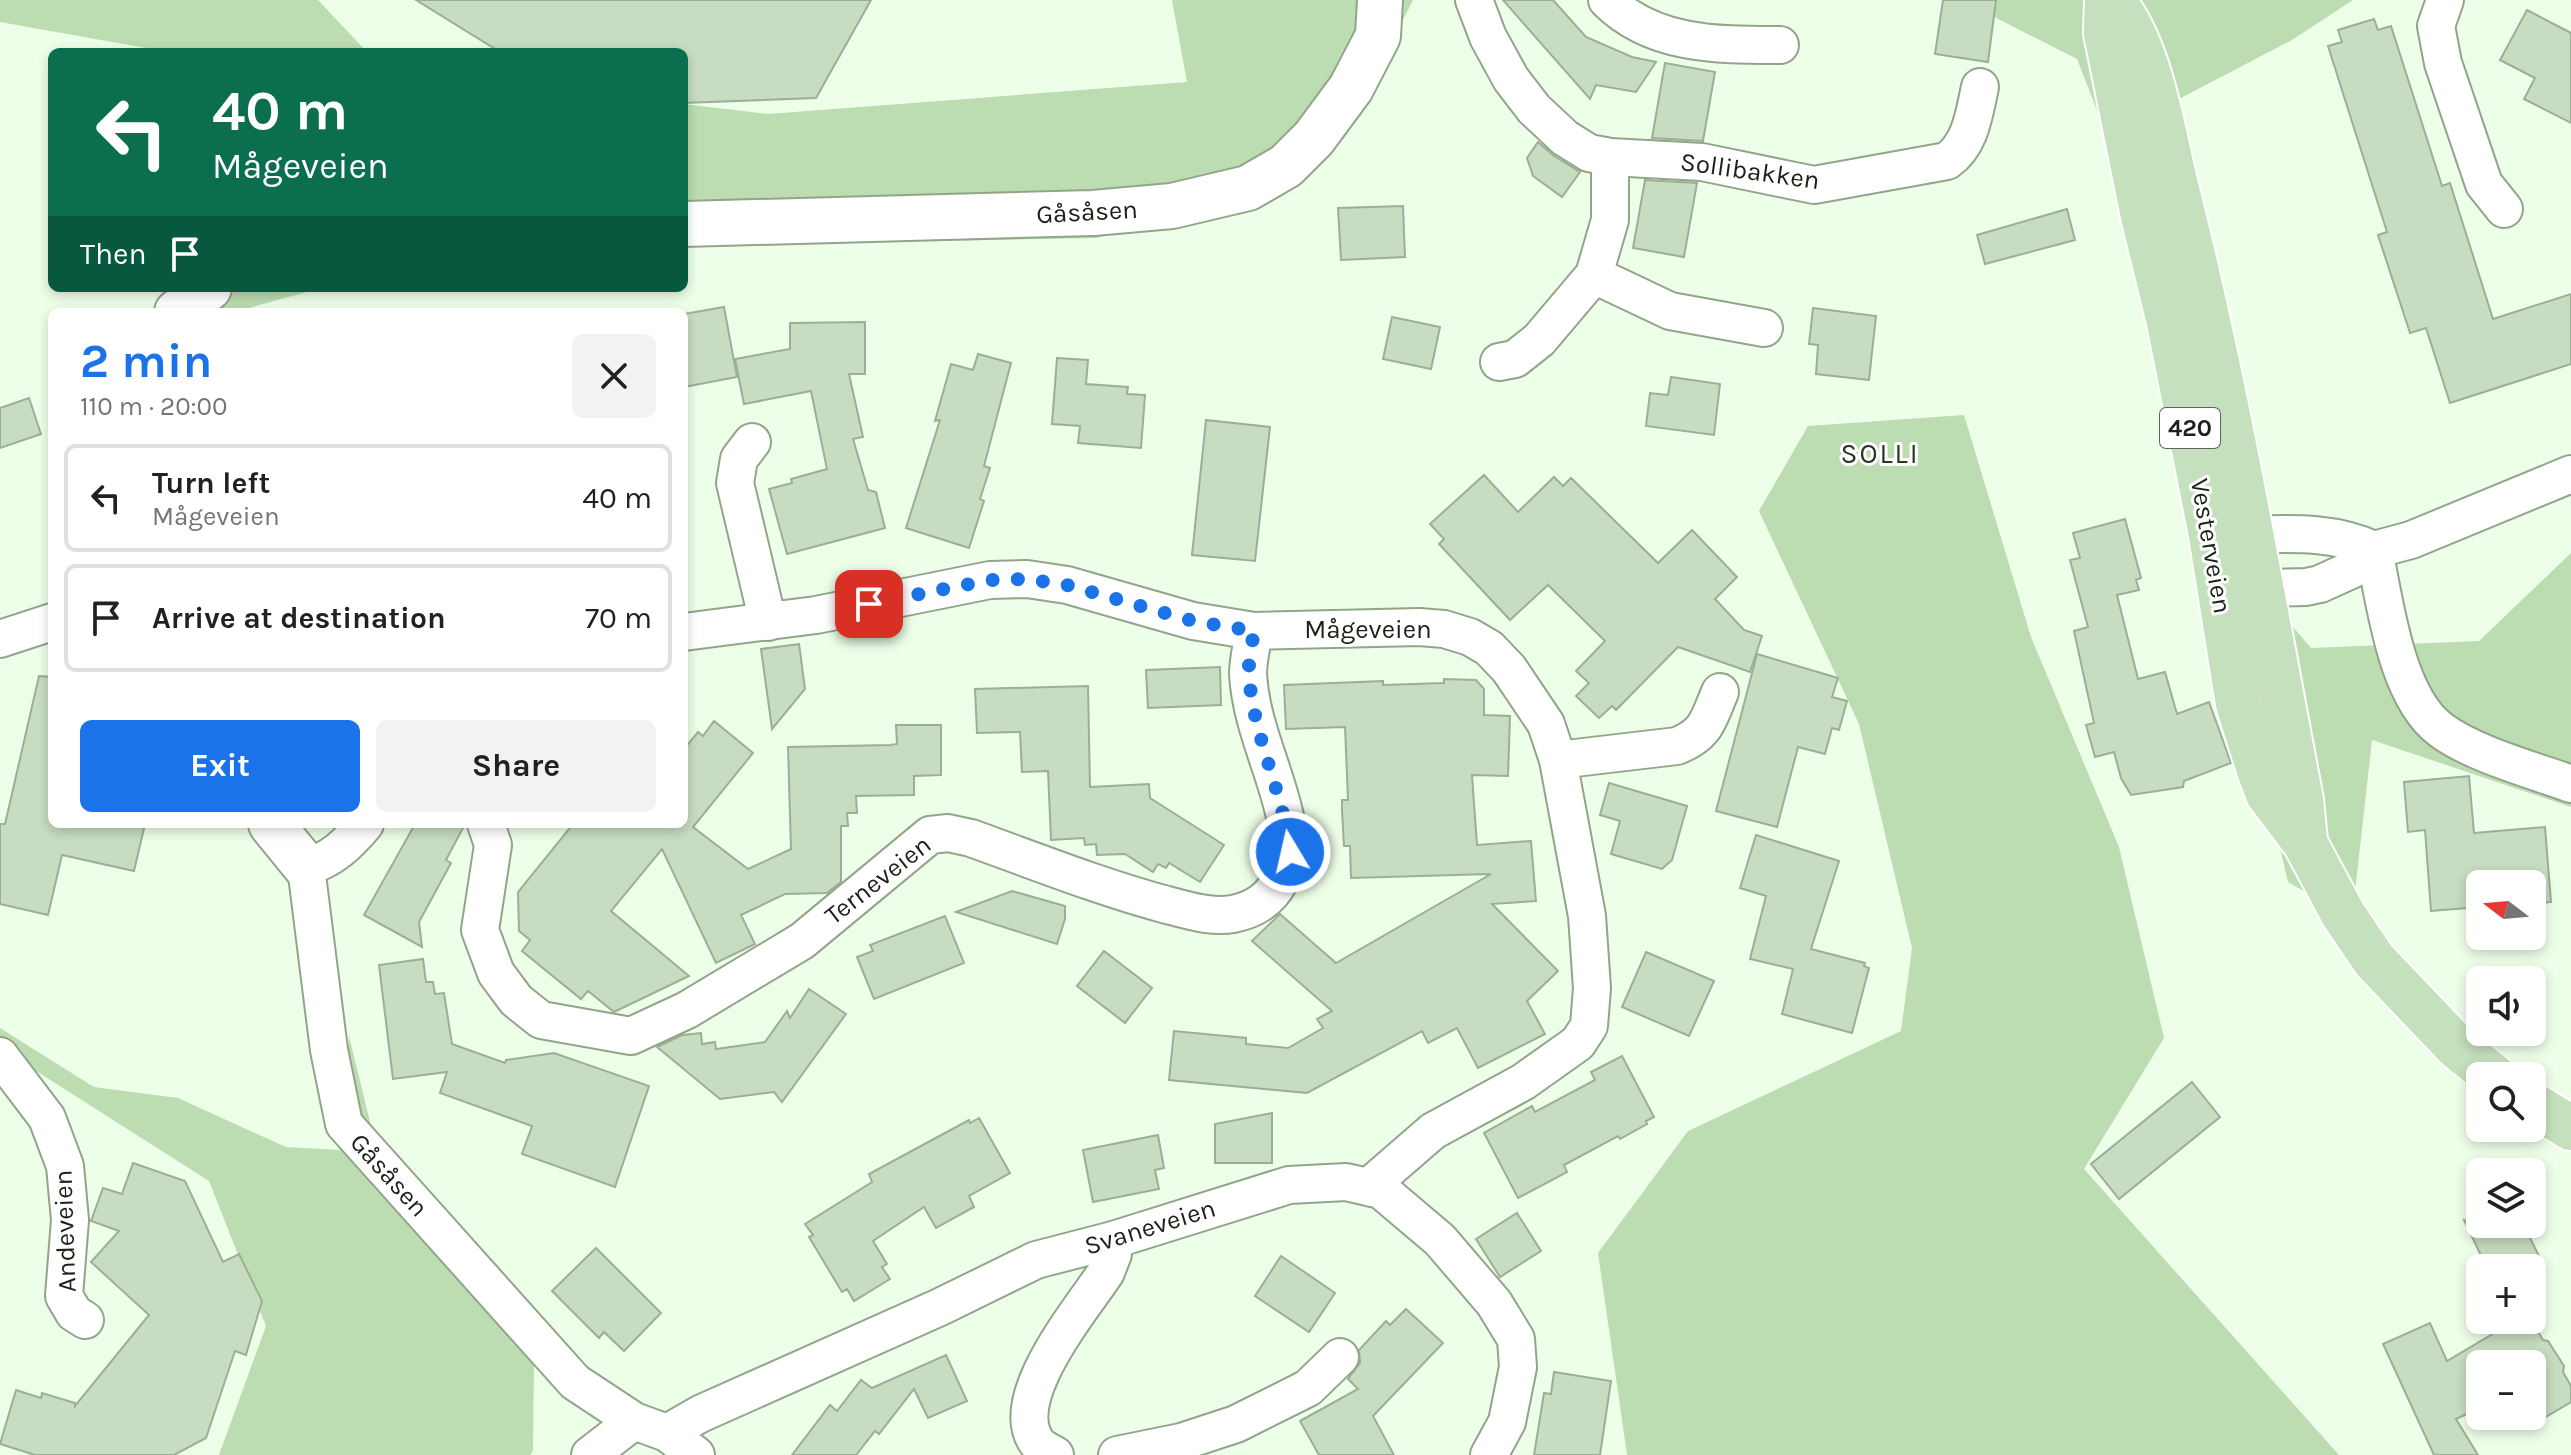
<!DOCTYPE html>
<meta charset="utf-8">
<style>
:root{--surface:#fff;--page:#f2f2f2;--text:#202124;--muted:#757577;--line:#e0e0e0;--accent:#1a73e8}
body{margin:0;font-family:Karla,sans-serif;background:var(--page);color:var(--text);height:100vh;display:flex;flex-direction:column;font-size:30px;white-space:nowrap}
*{box-sizing:border-box;margin:0}
p{font-size:26px;color:var(--muted)}
.icon{flex:none;width:44px;height:44px;fill:none;stroke:currentColor;stroke-width:2;stroke-linecap:round;stroke-linejoin:round}
.map{position:relative;flex:1;overflow:hidden}
.sheet{position:absolute;left:48px;top:308px;width:640px;height:520px;display:flex;flex-direction:column;background:var(--surface);border-radius:12px;box-shadow:0 4px 12px #0003}
.sheet>*{flex:none}
.guide{position:absolute;left:48px;top:48px;width:640px;height:244px;border-radius:12px;box-shadow:0 4px 12px #0003;background:#0b6e4f;color:#fff;overflow:hidden}
.needle{width:52px;rotate:286deg}
.fabs{position:absolute;left:2466px;top:870px;display:grid;gap:16px}
.fabs a{display:grid;place-items:center;width:80px;height:80px;border-radius:12px;background:var(--surface);box-shadow:0 4px 12px #0003;font-size:40px}
.pin{position:absolute;display:grid;place-items:center;width:68px;height:68px;color:#fff;margin:-34px;border-radius:16px;box-shadow:0 4px 12px #0006}
.me{position:absolute;width:88px;margin:-44px;rotate:351deg;stroke-linejoin:round;filter:drop-shadow(0 0 6px #0008)}
.turn{display:flex;align-items:center;gap:28px;height:168px;padding:0 32px;font-size:36px}
.turn .icon{width:104px;height:104px;stroke-width:2.5}
.turn b{display:block;font-size:56px;line-height:68px}
.then{display:flex;align-items:center;height:76px;padding:0 32px;background:#0003;gap:16px;font-size:30px}
.round{display:grid;place-items:center;flex:none;width:84px;height:84px;border-radius:12px;background:var(--page)}
.headline{display:flex;align-items:center;justify-content:space-between;height:136px;padding:0 32px}
h1{font-size:48px;font-weight:700;line-height:60px;color:var(--accent)}
.primary-button{display:flex;gap:16px;margin-top:auto;padding:16px 32px}
.primary-button a{flex:1;height:92px;border-radius:12px;background:var(--accent);color:#fff;font-size:32px;font-weight:700;line-height:92px;text-align:center}
.primary-button a+a{background:var(--page);color:var(--text)}
ul{padding:0;list-style:none}
li{display:flex;align-items:center;gap:24px;height:108px;margin:0 16px 12px;padding:0 16px;border:4px solid var(--line);border-radius:12px}
li div{flex:1}
li b{display:block;font-size:30px}
li em{font-style:normal}
.map>svg:first-child{display:block}
.green{fill:#bcdcb1}
.building{fill:#c7dcc1;stroke:#9baf95;stroke-width:2}
.lines{fill:none;stroke-linecap:round;stroke-linejoin:round}
.street-casing{stroke:#92a58b;stroke-width:40}
.secondary-casing{stroke:#92a58b;stroke-width:48}
.primary-casing{stroke:#fff;stroke-width:48}
.street{stroke:#fff;stroke-width:36}
.secondary{stroke:#fff;stroke-width:44}
.primary{stroke:#c5e0bc;stroke-width:44}
.route{stroke:#1a73e8;stroke-width:14;stroke-dasharray:0 25.2}
.labels{text-anchor:middle;dominant-baseline:central;stroke-width:6;stroke-linejoin:round;paint-order:stroke}
.shield{fill:#fff;stroke:#5f645d;stroke-width:2}
.shield-label{font-size:24px;font-weight:bold;fill:#1a2218}
.street-label{font-size:26px;fill:#1a2218;stroke:#fff}
.neighbourhood-label{font-size:28px;letter-spacing:2px;fill:#263621;stroke:#fff}
</style>
<div class="map">
<svg width="2571" height="1455" viewBox="0 0 2571 1455">
<rect width="100%" height="100%" fill="#eeffe9"/>
<g class="green">
<path d="M0,0H318L367,52H168L0,22Z"/>
<path d="M1172,0H1413L1394,38L1271,188L1097,238L684,246V104L768,114L1187,82Z"/>
<path d="M1961,0H2353L2292,40L2177,100L2228,551L2311,648L2479,641L2571,553V807L2372,740L2352,919L2288,882L2181,433L2134,205L2077,59Z"/>
<path d="M188,288H321L234,312H187Z"/>
<path d="M1964,415L2031,637L2119,847L2164,1038L2084,1169L2339,1455H1627L1598,1253L1688,1131L1901,1031L1912,948L1859,724L1759,511L1808,426Z"/>
<path d="M0,1028L94,1087L178,1098L286,1147L340,1150L349,1036L383,1175L534,1359L533,1451L530,1455H219L266,1326L209,1181L0,1048Z"/>
</g>
<g class="building">
<path d="M416,0H871L816,98L684,103V52H500Z"/>
<path d="M1503,0H1553L1586,37L1632,57L1656,62L1636,92L1596,85L1590,99Z"/>
<path d="M1943,0H1996L1988,62L1935,54Z"/>
<path d="M2527,10L2571,33V123L2524,99L2535,78L2500,60Z"/>
<path d="M2374,19L2378,30L2391,26L2442,186L2450,183L2493,319L2571,294V364L2450,403L2426,328L2410,333L2378,235L2387,232L2328,46L2342,42L2338,30Z"/>
<path d="M1665,63L1715,72L1703,141L1652,138Z"/>
<path d="M1538,142L1554,156L1580,172L1562,197L1533,176L1527,158Z"/>
<path d="M1645,180L1697,183L1684,257L1633,248Z"/>
<path d="M1403,206L1405,257L1341,260L1338,208Z"/>
<path d="M2067,209L2075,240L1985,264L1977,235Z"/>
<path d="M724,307L737,377L684,387V314Z"/>
<path d="M1813,308L1876,316L1869,380L1816,374L1818,345L1809,344Z"/>
<path d="M1392,317L1440,327L1431,369L1383,359Z"/>
<path d="M865,322V374H849L863,437L853,439L868,490L876,492L885,528L787,554L769,489L792,483L791,479L827,469L811,391L744,404L735,359L790,349V323Z"/>
<path d="M978,354L1011,363L984,466L990,468L980,499L984,501L969,548L906,528L940,420L935,421L951,364L973,370Z"/>
<path d="M1057,358L1088,360L1086,384L1128,387L1127,394L1145,395L1141,448L1078,443L1080,426L1052,424Z"/>
<path d="M1671,377L1720,384L1714,435L1646,426L1650,393L1668,395Z"/>
<path d="M29,398L41,434L0,448V408Z"/>
<path d="M1206,420L1270,427L1255,561L1192,555Z"/>
<path d="M1484,475L1518,512L1554,477L1563,486L1571,478L1658,563L1692,530L1737,577L1715,599L1744,630L1762,636L1750,672L1678,647L1616,710L1612,706L1599,718L1576,696L1589,683L1576,671L1605,641L1548,585L1510,620L1439,544L1444,539L1430,524Z"/>
<path d="M2125,519L2141,578L2136,580L2139,590L2117,595L2138,679L2165,672L2177,714L2209,702L2231,763L2184,781L2183,787L2131,795L2121,778L2114,752L2095,757L2086,725L2094,723L2074,631L2088,627L2070,560L2080,558L2073,533Z"/>
<path d="M799,644L805,689L772,729L761,649Z"/>
<path d="M1757,654L1838,678L1832,697L1847,701L1839,730L1832,728L1825,754L1798,747L1777,827L1716,811Z"/>
<path d="M1220,667L1221,705L1148,708L1146,670Z"/>
<path d="M39,676L52,677V824H145L134,871L62,855L48,915L0,904V824H5Z"/>
<path d="M1444,679L1476,680L1484,689V715L1510,716L1508,776L1472,775L1477,845L1531,841L1536,901L1492,904L1558,971L1527,1001L1545,1034L1478,1068L1457,1028L1428,1043L1422,1031L1307,1093L1169,1080L1174,1031L1246,1038V1044L1288,1048L1323,1028L1317,1019L1332,1011L1252,941L1280,914L1336,963L1491,874L1351,878L1350,846H1344L1342,811V800H1348L1345,727L1286,729L1284,685L1383,681V685L1444,683Z"/>
<path d="M1088,686L1090,787L1149,784L1150,798L1224,845L1200,882L1169,863L1166,868L1158,864L1153,872L1125,854L1097,855L1096,844L1085,845L1084,838L1051,840L1048,771L1022,772L1020,732L977,733L975,689Z"/>
<path d="M714,721L753,753L693,827L748,869L791,849L788,747L890,745L897,744L896,725H941V775L914,776V795L856,796L857,813H847L848,826H841V882L827,893L785,894L741,915L755,944L716,963L662,849L611,911L689,976L614,1012L588,991L581,999L522,951L530,940L519,931L518,892L573,824H684V749L698,732L703,736Z"/>
<path d="M2469,776L2474,833L2545,827L2551,902L2532,903V884H2480V907L2431,911L2425,830L2408,832L2404,782Z"/>
<path d="M1609,783L1687,806L1672,860L1662,869L1611,854L1620,821L1600,815Z"/>
<path d="M415,824H465L446,860L451,863L419,922L422,947L364,915Z"/>
<path d="M1756,835L1839,861L1811,949L1865,963L1864,966L1869,968L1852,1033L1782,1014L1793,969L1750,959L1766,896L1740,888Z"/>
<path d="M1012,891L1065,906V919L1057,944L956,912Z"/>
<path d="M945,916L964,963L874,999L857,957L873,951L870,945Z"/>
<path d="M1104,951L1152,988L1125,1023L1077,986Z"/>
<path d="M1646,952L1714,981L1689,1036L1622,1007Z"/>
<path d="M423,959L426,982H433L435,994L444,993L452,1044L505,1063L506,1060L554,1053L649,1086L615,1187L522,1154L532,1126L440,1093L447,1072L393,1079L379,965Z"/>
<path d="M809,989L846,1014L782,1102L774,1092L720,1099L657,1047L682,1035L701,1033L702,1044L715,1042L716,1049L765,1042L787,1011L790,1018Z"/>
<path d="M1622,1056L1654,1117L1646,1121L1647,1124L1620,1139L1618,1136L1564,1165L1567,1172L1518,1198L1484,1133L1532,1106L1535,1112L1595,1080L1591,1072Z"/>
<path d="M2192,1082L2220,1117L2119,1199L2091,1164Z"/>
<path d="M1272,1113V1163H1215V1124Z"/>
<path d="M979,1118L1010,1173L969,1196L974,1207L936,1228L924,1207L873,1241L887,1264L882,1267L890,1279L854,1301L847,1289L842,1292L809,1237L813,1235L805,1224L872,1182L869,1174L969,1120L970,1123Z"/>
<path d="M1158,1135L1164,1168L1155,1170L1159,1189L1093,1202L1083,1150Z"/>
<path d="M133,1163L185,1181L223,1262L239,1254L262,1301L246,1355L235,1351L206,1438L174,1455H35L0,1444L16,1390L41,1398L42,1393L75,1403V1406L149,1315L91,1262L119,1231L91,1221L103,1188L122,1194Z"/>
<path d="M1517,1213L1541,1251L1500,1277L1476,1239Z"/>
<path d="M2464,1220L2493,1230L2506,1224H2523L2545,1268H2487Z"/>
<path d="M596,1248L661,1313L624,1351L604,1332L599,1338L552,1291Z"/>
<path d="M1281,1256L1335,1293L1309,1332L1255,1296Z"/>
<path d="M1406,1309L1443,1343L1373,1416L1394,1455H1319L1300,1421L1358,1389L1348,1379L1360,1363L1359,1350L1386,1321L1390,1325Z"/>
<path d="M2516,1320H2531L2543,1340L2548,1341L2564,1366L2563,1372L2571,1386V1402L2534,1424L2530,1416H2532V1364H2480V1408L2456,1419L2478,1455H2434L2383,1344L2430,1323L2447,1361Z"/>
<path d="M946,1355L967,1401L928,1418L914,1389L879,1434L875,1431L856,1455H792L830,1405L837,1411L861,1380L872,1388Z"/>
<path d="M1554,1372L1611,1381L1600,1455H1534L1544,1393L1551,1394Z"/>
</g>
<g class="lines">
<g class="street-casing">
<g id="street">
<path d="M1474,0L1488,37L1511,79L1534,109L1565,138L1589,153L1610,157L1702,162L1814,185L1947,161C1971,144 1974,114 1980,87"/>
<path d="M1607,0C1653,46 1719,45 1780,45"/>
<path d="M2445,0L2436,26L2443,63L2484,184L2504,209"/>
<path d="M1594,275L1670,311L1764,328"/>
<path d="M1499,362L1515,359L1539,340L1594,275L1610,220V157"/>
<path d="M752,442L739,459L735,483L768,622"/>
<path d="M2227,535C2279,535 2326,528 2374,550"/>
<path d="M2374,550C2385,603 2396,697 2441,730C2473,754 2533,770 2571,784"/>
<path d="M2234,589L2306,587L2320,584L2353,569L2374,550L2411,540L2571,474"/>
<path d="M684,632L816,615L990,580L1027,579L1067,585L1193,621L1254,631L1419,627L1444,629L1470,637L1489,648L1509,669L1546,724L1558,760L1587,916L1592,988L1589,1026L1578,1043L1523,1082L1433,1131L1373,1183L1372,1188"/>
<path d="M0,639L52,622"/>
<path d="M1558,760L1677,746C1707,734 1708,720 1720,692"/>
<path d="M365,824C348,844 332,860 306,867L329,1050L344,1124L575,1382L634,1421L667,1433L696,1455"/>
<path d="M486,824L493,845L480,930L496,973L516,1000L541,1020L631,1036L687,1010L802,941L930,835L948,833L971,838C1035,861 1100,887 1167,905C1188,910 1211,918 1233,914C1279,905 1295,864 1286,821C1276,771 1251,726 1248,674C1248,660 1252,645 1254,631"/>
<path d="M0,1056L47,1118L65,1166L70,1220L64,1296L74,1313L85,1320"/>
<path d="M667,1433L700,1414L940,1307L1036,1260L1113,1240L1289,1185L1346,1182L1381,1190L1440,1240L1494,1303L1516,1339L1518,1367L1507,1422L1489,1455"/>
<path d="M590,1455L634,1421"/>
<path d="M1055,1455C1050,1452 1043,1449 1039,1445C1002,1402 1082,1309 1106,1272L1113,1254V1240"/>
<path d="M1117,1455L1181,1442L1236,1424L1308,1388L1340,1357"/>
</g>
</g>
<g class="secondary-casing">
<g id="secondary">
<path d="M684,224L1093,213L1172,206L1248,188L1286,166L1314,138L1351,88L1378,36L1380,0"/>
<path d="M177,312L209,288"/>
<path d="M271,824L306,867"/>
</g>
</g>
<g class="primary-casing">
<g id="primary">
<path d="M2107,0L2106,33L2143,216L2169,322L2211,535L2238,704L2260,773L2268,794L2305,843L2343,914L2374,960L2457,1047L2493,1076"/>
<path d="M2121,12C2153,60 2163,134 2177,190C2228,391 2262,596 2301,800L2305,841"/>
<path d="M2532,1104L2571,1128"/>
</g>
</g>
<use href="#street" class="street"/>
<use href="#secondary" class="secondary"/>
<use href="#primary" class="primary"/>
</g>
<g class="lines">
<path class="route" d="M869,604L990,580L1027,579L1067,585L1193,621L1254,631C1252,645 1248,661 1249,675C1253,736 1283,791 1290,852"/>
</g>
<g class="labels">
<rect class="shield" x="2160" y="408" width="60" height="40" rx="6"/>
<g class="shield-label">
<text x="2190" y="428">420</text>
</g>
<g class="street-label">
<text transform="translate(1750 171) rotate(8)">Sollibakken</text>
<text transform="translate(1087 212) rotate(-3)">Gåsåsen</text>
<text transform="translate(2211 546) rotate(80)">Vesterveien</text>
<text x="1368" y="629">Mågeveien</text>
<text transform="translate(878 880) rotate(-38)">Terneveien</text>
<text transform="translate(389 1175) rotate(48)">Gåsåsen</text>
<text transform="translate(1150 1227) rotate(-17)">Svaneveien</text>
<text transform="translate(65 1231) rotate(-92)">Andeveien</text>
</g>
<g class="neighbourhood-label">
<text x="1880" y="453">SOLLI</text>
</g>
</g>
</svg>
<div class="fabs">
<a><svg class="needle" viewBox="-14 -14 28 28"><path d="M0-13l5 13h-10z" fill="#e53935"/><path d="M0 13l5-13h-10z" fill="#757577"/></svg></a>
<a><svg class="icon" aria-label="sound" viewBox="0 0 24 24"><path d="M4 9h4l5-4v14l-5-4H4zM17 9q2 3 0 6"/></svg></a>
<a><svg class="icon" aria-label="search" viewBox="0 0 24 24"><circle cx="10" cy="10" r="6"/><path d="M15 15l6 6"/></svg></a>
<a><svg class="icon" aria-label="layers" viewBox="0 0 24 24"><path d="M12 4l9 5-9 5-9-5zM3 14l9 5 9-5"/></svg></a>
<a>+</a>
<a>−</a>
</div>
<div class="pin" style="left:869px;top:604px;background:#d93025"><svg class="icon" aria-label="arrive" viewBox="0 0 24 24"><path d="M6 21V4h12l-3 4 3 4H6"/></svg></div>
<svg class="me" style="left:1290px;top:852px" viewBox="-20 -20 40 40"><circle r="17" fill="#1a73e8" stroke="#fff" stroke-width="3"/><path d="M0-11L8 9 0 5-8 9z" fill="#fff"/></svg>
<div class="guide">
<div class="turn"><svg class="icon" aria-label="left" viewBox="0 0 24 24"><path d="M17 20v-9H6M10 6l-5 5 5 5"/></svg><div><b>40 m</b>Mågeveien</div></div>
<div class="then">Then<svg class="icon" aria-label="arrive" viewBox="0 0 24 24"><path d="M6 21V4h12l-3 4 3 4H6"/></svg></div>
</div>
<section class="sheet">
<div class="headline"><div><h1>2 min</h1><p>110 m · 20:00</p></div><a class="round"><svg class="icon" aria-label="close" viewBox="0 0 24 24"><path d="M6 6l12 12M18 6L6 18"/></svg></a></div>
<ul>
<li><svg class="icon" aria-label="left" viewBox="0 0 24 24"><path d="M17 20v-9H6M10 6l-5 5 5 5"/></svg><div><b>Turn left</b><p>Mågeveien</p></div><em>40 m</em></li>
<li><svg class="icon" aria-label="arrive" viewBox="0 0 24 24"><path d="M6 21V4h12l-3 4 3 4H6"/></svg><div><b>Arrive at destination</b></div><em>70 m</em></li>
</ul>
<div class="primary-button"><a>Exit</a><a>Share</a></div>
</section>
</div>
